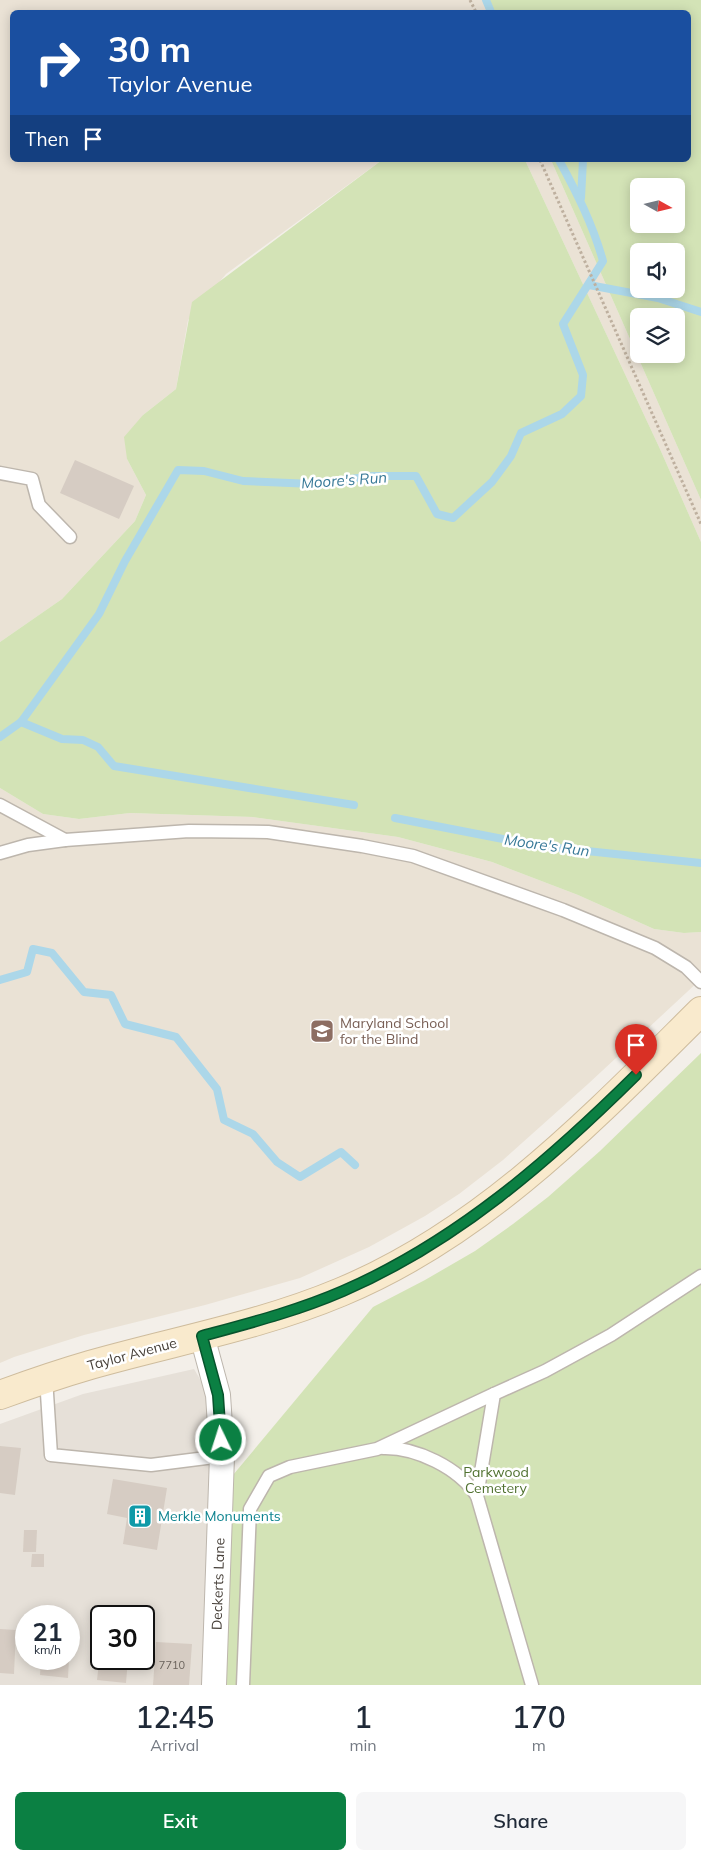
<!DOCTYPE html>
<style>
:root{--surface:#fff;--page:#f6f6f7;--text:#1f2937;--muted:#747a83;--accent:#0b8043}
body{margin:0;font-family:Mulish,sans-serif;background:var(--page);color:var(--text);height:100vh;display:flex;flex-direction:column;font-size:19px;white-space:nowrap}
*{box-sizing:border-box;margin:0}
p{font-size:16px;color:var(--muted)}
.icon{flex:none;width:28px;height:28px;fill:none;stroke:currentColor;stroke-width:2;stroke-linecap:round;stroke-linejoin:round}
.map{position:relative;height:1685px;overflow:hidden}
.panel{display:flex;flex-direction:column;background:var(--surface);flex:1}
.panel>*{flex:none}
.banner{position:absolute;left:10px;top:10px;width:681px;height:152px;border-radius:8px;box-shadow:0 2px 12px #0003;background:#1a4fa0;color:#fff;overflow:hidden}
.needle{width:32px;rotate:98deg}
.tools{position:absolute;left:630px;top:178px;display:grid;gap:10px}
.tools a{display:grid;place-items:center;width:55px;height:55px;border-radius:8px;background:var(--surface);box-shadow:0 2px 12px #0003;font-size:25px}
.speed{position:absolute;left:15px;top:1605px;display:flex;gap:10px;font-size:25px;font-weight:700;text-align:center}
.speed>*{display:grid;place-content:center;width:65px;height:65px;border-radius:50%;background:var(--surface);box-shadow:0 2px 12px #0003;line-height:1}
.speed small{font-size:12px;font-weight:400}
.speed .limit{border:2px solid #111;border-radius:8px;background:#fff;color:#111}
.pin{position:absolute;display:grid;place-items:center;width:42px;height:42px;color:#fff;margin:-51px -21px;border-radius:50% 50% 50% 0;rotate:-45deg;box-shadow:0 0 5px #0007}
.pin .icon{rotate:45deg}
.me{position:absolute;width:55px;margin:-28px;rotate:356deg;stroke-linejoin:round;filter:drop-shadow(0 0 4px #0008)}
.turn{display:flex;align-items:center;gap:18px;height:105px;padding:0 15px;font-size:22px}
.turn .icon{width:65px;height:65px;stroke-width:2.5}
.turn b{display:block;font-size:35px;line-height:42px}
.then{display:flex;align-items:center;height:48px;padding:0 15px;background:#0003;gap:10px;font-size:19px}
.eta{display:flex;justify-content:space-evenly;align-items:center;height:85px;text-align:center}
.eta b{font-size:30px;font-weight:600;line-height:35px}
.button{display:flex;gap:10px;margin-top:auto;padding:10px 15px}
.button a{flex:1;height:58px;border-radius:8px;background:var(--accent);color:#fff;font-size:20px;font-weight:600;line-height:58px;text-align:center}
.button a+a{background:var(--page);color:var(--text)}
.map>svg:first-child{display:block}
.residential{fill:#e6e0d8;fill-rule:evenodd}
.education{fill:#eae2d5}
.green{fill:#d3e3b6;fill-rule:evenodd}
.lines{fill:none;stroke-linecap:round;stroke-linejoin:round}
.stream{stroke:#acd7e9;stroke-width:8}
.building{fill:#d6ccc3}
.service-casing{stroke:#bdb6ad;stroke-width:15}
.minor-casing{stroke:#bdb6ad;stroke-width:26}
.secondary-casing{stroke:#cebc9d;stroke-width:30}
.path{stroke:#beb09f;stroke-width:3;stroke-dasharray:2.5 2.5;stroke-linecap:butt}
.service{stroke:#fff;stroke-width:12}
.minor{stroke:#fff;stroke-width:24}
.secondary{stroke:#f9eacd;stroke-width:28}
.route-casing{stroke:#07532c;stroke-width:12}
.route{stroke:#0b8043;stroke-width:9}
.labels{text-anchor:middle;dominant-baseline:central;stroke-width:5;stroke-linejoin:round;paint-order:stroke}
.number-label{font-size:11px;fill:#6a625b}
.education-label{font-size:14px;fill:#785e54;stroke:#fff;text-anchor:start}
.street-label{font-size:14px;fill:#463f38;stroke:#fff}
.park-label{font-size:14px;fill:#517231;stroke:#fff}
.culture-label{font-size:14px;fill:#0d838f;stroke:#fff;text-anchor:start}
.water-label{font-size:15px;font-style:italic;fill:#387998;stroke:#fff}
</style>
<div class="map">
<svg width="701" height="1685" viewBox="0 0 701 1685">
<rect width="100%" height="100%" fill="#f3efe9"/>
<path class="residential" d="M194,1369L204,1386L210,1415L211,1481L205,1685H0V1424L83,1394ZM26,1616H69V1659H26ZM101,1616H144V1659H101Z"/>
<g class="education">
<path d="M0,0H483L488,12H12V160H382L226,274L188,320L176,389L143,415L127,459L146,495L135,521L62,599L0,642Z"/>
<path d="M525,160H551L701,500V542L660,449Z"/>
<path d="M0,788L43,814L79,819L130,813L253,817L398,837L492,862L578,895L654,929L684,933L701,932V979L588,1084L503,1160L459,1194L425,1216L369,1247L300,1278L205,1305L84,1335L14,1357L0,1363Z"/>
</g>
<g class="green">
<path d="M483,0H701V500L551,160H689V12H488ZM639,186H676V224H639ZM639,251H676V289H639ZM639,316H676V354H639Z"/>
<path d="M382,160H525L660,449L701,542V932L684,933L654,929L578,895L492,862L398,837L253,817L130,813L79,819L43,814L0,788V642L62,599L135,521L146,495L127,459L124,437L143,415L176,389L192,302Z"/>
<path d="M701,1053V1685H225L233,1475L373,1307L425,1280L475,1251L513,1224L548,1197L600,1151Z"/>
</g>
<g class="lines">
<g class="stream">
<path d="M486,0L491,12"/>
<path d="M581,198L583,160"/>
<path d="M589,285L658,298L701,312"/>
<path d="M21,722L62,739L83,740L98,747L114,766L354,805"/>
<path d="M0,737L21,722L99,614L125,561L178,470L204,471L243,481L313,484L373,476H416L437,514L453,518L492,482L511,456L521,433L562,414L581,396L583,375L563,324L603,261C593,225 577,193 559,160"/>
<path d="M395,818L539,846L701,863"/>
<path d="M0,980L27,972L33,949L52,953L84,992L111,995L125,1024L176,1037L217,1089L224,1120L253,1134L277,1162L300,1177L341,1152L355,1165"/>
</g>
</g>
<g class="building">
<path d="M75,460L134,486L119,519L60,493Z"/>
<path d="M0,1446L21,1448L15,1495L0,1493Z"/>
<path d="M113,1479L167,1488L157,1550L123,1544L127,1518L107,1514Z"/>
<path d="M24,1530H37L36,1552H23Z"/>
<path d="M32,1554H44V1567H31Z"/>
<path d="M0,1629L16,1630L14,1674L0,1673Z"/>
<path d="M156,1642L192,1644L189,1685H153Z"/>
<path d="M100,1653L101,1659H128L126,1683L97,1680Z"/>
<path d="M41,1659H69L68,1678L40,1675Z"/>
</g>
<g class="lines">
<g class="service-casing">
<g id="service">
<path d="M0,473L32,479L39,505L70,537"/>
<path d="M0,805L65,840"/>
<path d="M0,853L28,845L65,840L189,831L268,832L362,846L413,856L563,910L655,948L686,967L701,982"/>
<path d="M46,1378L51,1455L151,1465L222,1456"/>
<path d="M383,1448C416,1447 459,1468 477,1496"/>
<path d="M243,1685L250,1509L269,1476L290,1467L377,1449L494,1394"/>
<path d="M532,1685L477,1496L494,1394L545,1371L611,1335L701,1276"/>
</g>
</g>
<g class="minor-casing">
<path id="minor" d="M202,1336L218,1395L222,1456L214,1685"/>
</g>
<g class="secondary-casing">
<path id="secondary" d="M0,1395C30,1384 59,1374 90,1365C174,1341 260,1326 341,1292C485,1232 593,1118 701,1011"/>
</g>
<g class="path">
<path d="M470,0L476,12"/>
<path d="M540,160L701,524"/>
</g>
<use href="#service" class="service"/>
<use href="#minor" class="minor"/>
<use href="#secondary" class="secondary"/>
</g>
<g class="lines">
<g class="route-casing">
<path id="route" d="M221,1440L218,1395L202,1336C250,1323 297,1311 343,1291C456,1242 549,1161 636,1075"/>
</g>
<use href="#route" class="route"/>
</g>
<defs>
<g id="school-square" transform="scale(1.25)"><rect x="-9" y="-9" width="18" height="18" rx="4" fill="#8d6e63" stroke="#fff"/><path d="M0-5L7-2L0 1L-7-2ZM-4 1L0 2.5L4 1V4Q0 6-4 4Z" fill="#fff"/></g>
<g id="building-square" transform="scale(1.25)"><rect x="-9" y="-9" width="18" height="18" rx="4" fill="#0f9aa8" stroke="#fff"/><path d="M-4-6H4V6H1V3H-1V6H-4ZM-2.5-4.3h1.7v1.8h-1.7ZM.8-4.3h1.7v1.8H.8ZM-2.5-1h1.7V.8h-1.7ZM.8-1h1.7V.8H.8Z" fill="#fff"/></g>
</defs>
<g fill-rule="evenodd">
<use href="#school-square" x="322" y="1031"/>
<use href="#building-square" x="140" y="1516"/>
</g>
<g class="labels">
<g class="number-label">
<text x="172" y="1665">7710</text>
</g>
<g class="education-label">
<text x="340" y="1023">Maryland School<tspan x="340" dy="16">for the Blind</tspan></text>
</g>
<g class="street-label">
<text transform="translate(132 1354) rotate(-15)">Taylor Avenue</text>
<text transform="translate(218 1584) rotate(-88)">Deckerts Lane</text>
</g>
<g class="park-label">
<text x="496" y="1472">Parkwood<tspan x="496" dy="16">Cemetery</tspan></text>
</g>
<g class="culture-label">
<text x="158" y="1516">Merkle Monuments</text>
</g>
<g class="water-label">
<text transform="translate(344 480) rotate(-4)">Moore's Run</text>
<text transform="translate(547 845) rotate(8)">Moore's Run</text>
</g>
</g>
</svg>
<div class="tools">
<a><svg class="needle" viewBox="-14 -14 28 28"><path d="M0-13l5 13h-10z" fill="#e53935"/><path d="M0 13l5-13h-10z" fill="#747a83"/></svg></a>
<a><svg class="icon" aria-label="sound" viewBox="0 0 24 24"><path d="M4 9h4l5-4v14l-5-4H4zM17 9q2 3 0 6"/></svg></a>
<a><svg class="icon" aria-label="layers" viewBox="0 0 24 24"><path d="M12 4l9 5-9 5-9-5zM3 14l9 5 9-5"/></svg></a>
</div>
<div class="speed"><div>21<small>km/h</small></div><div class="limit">30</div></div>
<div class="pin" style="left:636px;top:1075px;background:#d93025"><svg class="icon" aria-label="arrive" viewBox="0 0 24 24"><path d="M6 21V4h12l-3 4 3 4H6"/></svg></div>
<svg class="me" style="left:221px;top:1440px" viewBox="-20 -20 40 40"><circle r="17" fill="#0b8043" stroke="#fff" stroke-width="3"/><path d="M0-11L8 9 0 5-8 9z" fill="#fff"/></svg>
<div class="banner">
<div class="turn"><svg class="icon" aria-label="right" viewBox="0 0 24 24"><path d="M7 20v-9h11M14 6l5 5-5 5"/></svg><div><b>30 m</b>Taylor Avenue</div></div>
<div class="then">Then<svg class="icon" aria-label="arrive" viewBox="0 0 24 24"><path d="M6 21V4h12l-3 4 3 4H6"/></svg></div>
</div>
</div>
<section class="panel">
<div class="eta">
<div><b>12:45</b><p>Arrival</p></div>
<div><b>1</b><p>min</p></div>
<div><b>170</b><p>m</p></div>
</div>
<div class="button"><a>Exit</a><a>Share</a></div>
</section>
